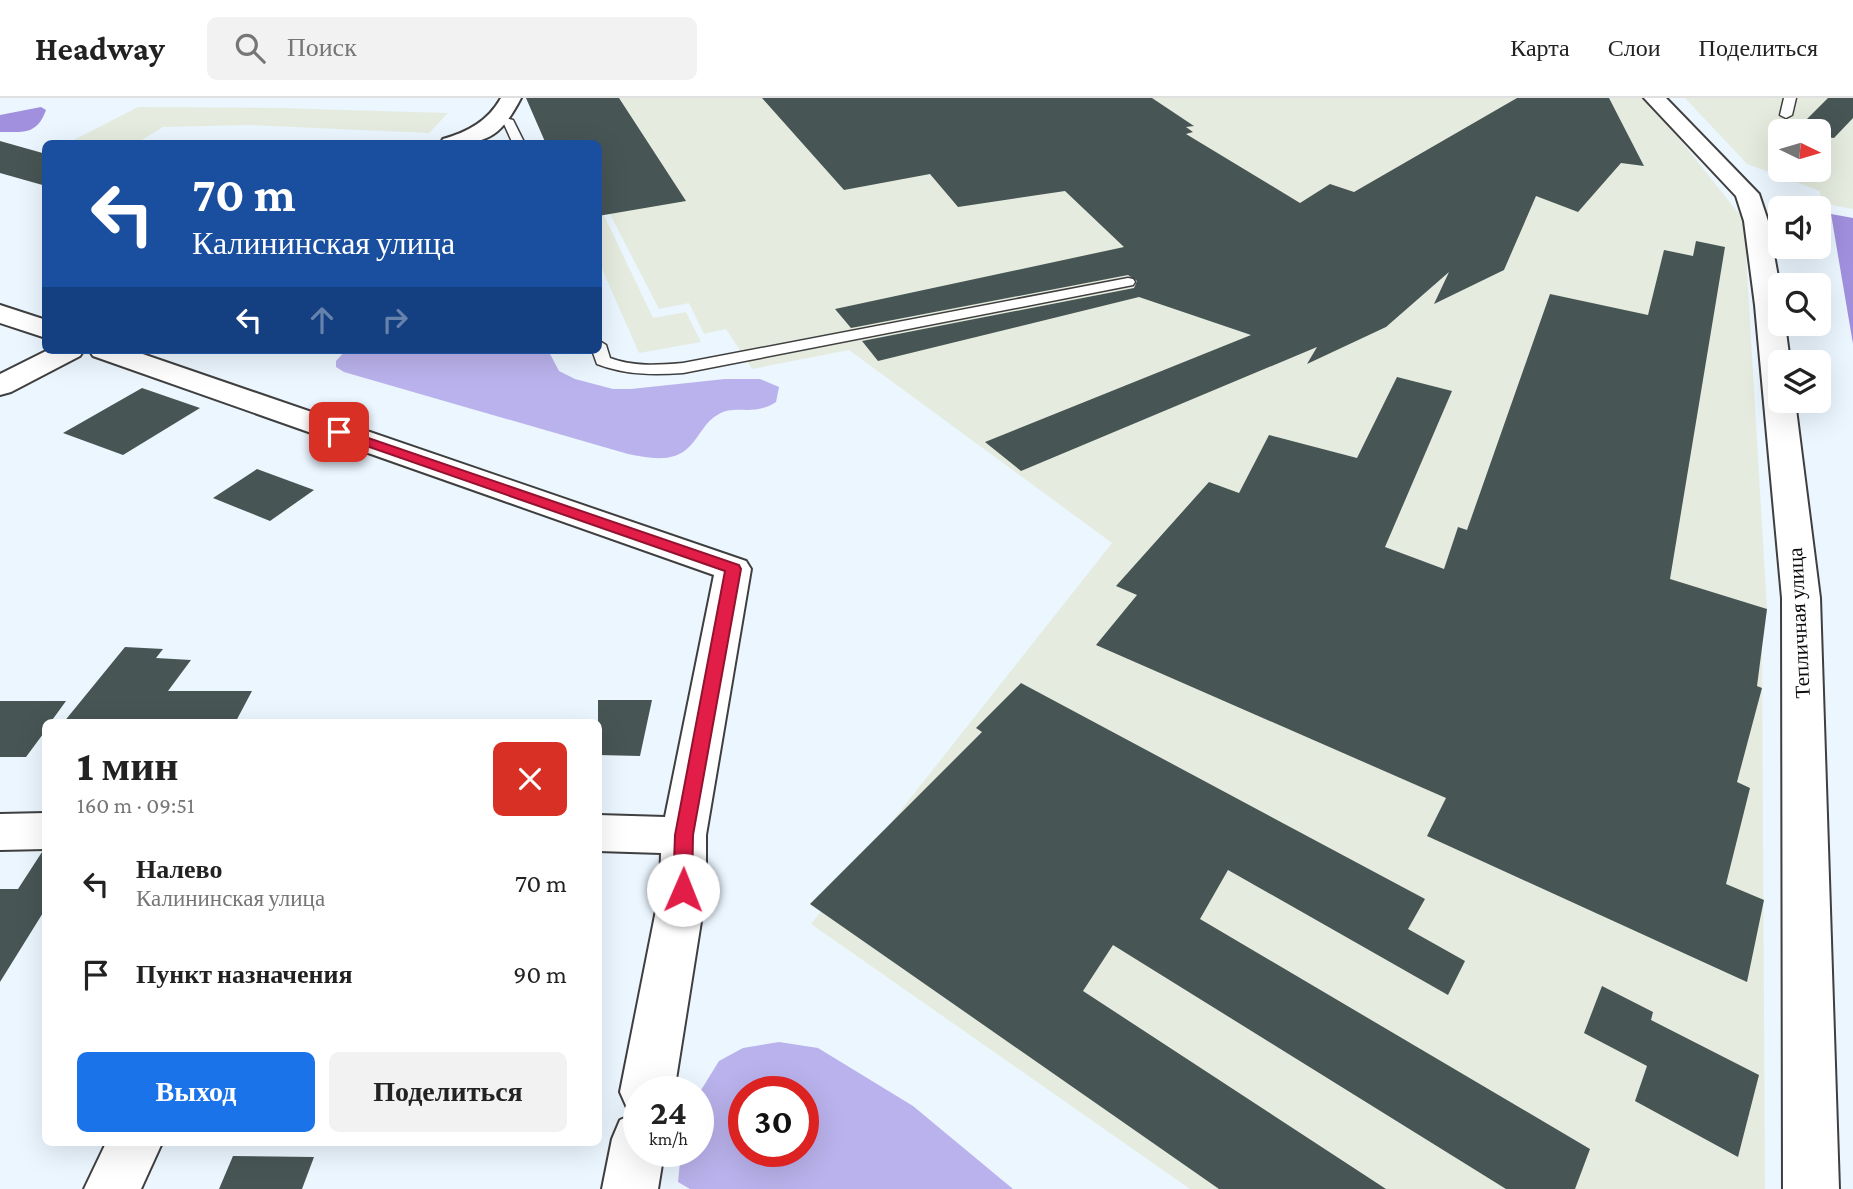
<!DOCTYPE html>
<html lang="ru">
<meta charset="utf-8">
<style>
:root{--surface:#fff;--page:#f2f2f2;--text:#222;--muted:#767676;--line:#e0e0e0;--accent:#1a73e8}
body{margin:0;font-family:"Crimson Pro",serif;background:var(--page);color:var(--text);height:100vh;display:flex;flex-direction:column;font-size:26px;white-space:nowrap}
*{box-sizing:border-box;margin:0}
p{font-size:23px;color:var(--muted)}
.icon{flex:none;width:38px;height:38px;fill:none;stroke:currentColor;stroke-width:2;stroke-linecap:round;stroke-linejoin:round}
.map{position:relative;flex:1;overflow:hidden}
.sheet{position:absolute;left:42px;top:621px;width:560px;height:427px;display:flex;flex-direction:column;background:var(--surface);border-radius:10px;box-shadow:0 7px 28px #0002}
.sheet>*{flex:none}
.guide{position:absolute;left:42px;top:42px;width:560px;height:214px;border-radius:10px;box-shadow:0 7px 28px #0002;background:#1a4fa0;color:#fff;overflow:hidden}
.needle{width:46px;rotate:95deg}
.fabs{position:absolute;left:1768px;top:21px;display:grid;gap:14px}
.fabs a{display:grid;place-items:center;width:63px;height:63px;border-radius:10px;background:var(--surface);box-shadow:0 7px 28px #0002;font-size:35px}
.speed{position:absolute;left:623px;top:978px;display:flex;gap:14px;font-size:35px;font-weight:700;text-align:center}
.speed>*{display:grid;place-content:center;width:91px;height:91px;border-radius:50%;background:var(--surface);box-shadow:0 7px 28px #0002;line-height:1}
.speed small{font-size:18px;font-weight:400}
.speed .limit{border:10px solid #d22;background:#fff;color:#111}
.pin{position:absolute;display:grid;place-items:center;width:60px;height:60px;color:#fff;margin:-30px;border-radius:14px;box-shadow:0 4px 10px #0006}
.me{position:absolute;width:77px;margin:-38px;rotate:1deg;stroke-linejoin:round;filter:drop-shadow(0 0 5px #0008)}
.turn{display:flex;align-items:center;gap:24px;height:147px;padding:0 35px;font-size:32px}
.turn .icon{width:91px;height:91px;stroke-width:2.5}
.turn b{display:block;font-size:49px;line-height:60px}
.lanes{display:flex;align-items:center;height:66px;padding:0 35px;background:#0003;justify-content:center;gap:35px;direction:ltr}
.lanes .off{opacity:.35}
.round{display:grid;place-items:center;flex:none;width:74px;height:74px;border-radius:10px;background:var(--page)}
.summary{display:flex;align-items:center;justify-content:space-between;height:119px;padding:0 35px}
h1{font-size:42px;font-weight:800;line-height:52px}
.button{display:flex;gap:14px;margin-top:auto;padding:14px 35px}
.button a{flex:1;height:80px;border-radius:10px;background:var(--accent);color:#fff;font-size:28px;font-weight:800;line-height:80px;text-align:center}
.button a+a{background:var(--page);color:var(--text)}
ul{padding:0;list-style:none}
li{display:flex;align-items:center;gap:21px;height:91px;padding:0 35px}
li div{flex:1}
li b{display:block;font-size:26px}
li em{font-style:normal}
header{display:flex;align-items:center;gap:42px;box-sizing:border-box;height:98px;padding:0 35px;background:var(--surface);border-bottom:2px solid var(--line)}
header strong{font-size:33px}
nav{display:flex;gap:38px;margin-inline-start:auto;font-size:24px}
.search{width:490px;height:63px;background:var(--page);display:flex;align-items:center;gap:18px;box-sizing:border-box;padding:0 24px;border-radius:10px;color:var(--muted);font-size:26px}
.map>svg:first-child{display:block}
.industrial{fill:#e5ecdf;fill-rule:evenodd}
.green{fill:#bab2ec;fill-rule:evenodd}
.forest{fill:#a090de}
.building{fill:#485555}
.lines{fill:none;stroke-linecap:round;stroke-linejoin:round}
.lane-casing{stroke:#3f3f3f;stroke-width:3}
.street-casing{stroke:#3f3f3f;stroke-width:4}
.lane{fill:#fff;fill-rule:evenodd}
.street{fill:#fff;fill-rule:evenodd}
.route{fill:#e11d48;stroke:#92132f;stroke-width:2}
.labels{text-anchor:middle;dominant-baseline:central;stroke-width:7;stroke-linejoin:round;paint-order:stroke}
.street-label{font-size:21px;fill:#0c0c0c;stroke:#fff}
</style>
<header>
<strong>Headway</strong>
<div class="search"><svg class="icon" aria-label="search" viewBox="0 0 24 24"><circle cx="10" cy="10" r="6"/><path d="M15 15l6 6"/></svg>Поиск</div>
<nav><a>Карта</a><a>Слои</a><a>Поделиться</a></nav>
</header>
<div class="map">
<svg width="1853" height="1091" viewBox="0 0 1853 1091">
<rect width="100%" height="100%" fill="#ebf6ff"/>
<g class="industrial">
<path d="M557,0H1647L1744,122L1767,511L1762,549L1765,1091H1190L811,826L1112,445L849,252L752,271L726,231L704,236L689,205L659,211L599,95L598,46Z"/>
<path d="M1685,0H1853V111L1821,105L1820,93L1747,66ZM1780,33H1818V72H1780Z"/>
<path d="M138,9L280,10L448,15L429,35L249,27L163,29L137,45L72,43Z"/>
<path d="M598,105L653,220L686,214L701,244L639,255L599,164Z"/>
</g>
<g class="green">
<path d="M346,252H548L559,273L575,281L613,291H631L725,281H760L779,289L776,304C753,319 736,306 719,316C705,323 700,338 690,348C673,366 649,360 628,356L344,274L336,269V263Z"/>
<path d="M779,944L818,950L913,1008L1013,1091H690L678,1084L681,1054H698V997L719,963L743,950ZM744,994H803V1054H744Z"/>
</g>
<g class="forest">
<path d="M41,9L46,12C37,37 24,34 0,34V17Z"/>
<path d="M1831,116L1853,120V246Z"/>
</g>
<g class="building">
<path d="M526,0H619L686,103L598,118V46H546Z"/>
<path d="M762,0H1152L1194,28L1186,29L1193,34L1186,36L1300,105L1330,86L1354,94L1517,0H1609L1644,68L1621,65L1578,114L1536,98L1504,172L1434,206L1449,174L1386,229L1307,266L1317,249L1021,373L985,344L1251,237L1139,199L878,263L862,243L1134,190L1137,183L1128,177L851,230L835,211L1124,149L1065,93L958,109L930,76L844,92Z"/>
<path d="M1828,0H1853V20L1834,40L1818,38V33H1795Z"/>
<path d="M0,43L46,56V88L0,75Z"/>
<path d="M1696,143L1725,149L1670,481L1767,511L1757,588L1762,590L1737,684L1750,690L1726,786L1764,802L1747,884L1427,738L1446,700L1096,547L1137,497L1116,488L1209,384L1239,395L1269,337L1357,360L1397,279L1452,293L1385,449L1444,471L1458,429L1467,432L1550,196L1648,217L1664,152L1693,158Z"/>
<path d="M142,290L200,310L123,357L63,335Z"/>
<path d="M257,371L314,392L270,423L213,400Z"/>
<path d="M125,549L163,551L156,560L191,562L168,593H252L235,625H63Z"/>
<path d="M1021,585L1425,801L1408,831L1465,863L1448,897L1228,772L1200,821L1590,1051L1575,1091H1506L1113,847L1083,893L1386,1091H1219L810,806L982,634L976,630Z"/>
<path d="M598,602H652L640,658L598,657Z"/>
<path d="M0,603H66L50,625H46V632L26,659H0Z"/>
<path d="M42,754H46V810L0,884V791H18Z"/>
<path d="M1602,888L1653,914L1651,922L1759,977L1738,1059L1635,1003L1647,968L1584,935Z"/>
<path d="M233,1058L314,1059L302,1091H219Z"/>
</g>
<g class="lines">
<g class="lane-casing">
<g id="lane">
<path d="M1784,0H1796L1792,17L1786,20L1780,17Z"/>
<path d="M494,17L513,22L525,46H513L504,26L494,21Z"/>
<path d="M1128,180L1133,181L1135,184L1133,187L683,275C653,277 626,277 597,266L592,252H598V242L606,247L610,260C634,269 658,267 683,265Z"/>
</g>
</g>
<g class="street-casing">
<g id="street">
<path d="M501,0H521C499,42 485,46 440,46L443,41C468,34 488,23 501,0Z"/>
<path d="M1644,0H1666L1759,96L1768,123L1780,190V226H1785L1790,264H1780V303H1795L1820,500L1839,1091H1783L1782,500L1755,207L1744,123L1736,98Z"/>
<path d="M0,207L46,222V240L0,225Z"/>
<path d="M48,252H84L80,258L11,294L0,297V276Z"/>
<path d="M89,252H131L746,463L751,471L706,737V792L674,994H639V1054H664L658,1091H602L612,1041L620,1022L636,1015L628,1012L620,994L660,792L661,755L598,753V717L665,719L714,477L93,258Z"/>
<path d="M46,715V751L0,752V716Z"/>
<path d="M106,1045H162L141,1091H84Z"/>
</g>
</g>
<use href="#lane" class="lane"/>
<use href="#street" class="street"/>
</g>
<path class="route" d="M339,330L739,467L741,471L693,737L692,792L689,798L683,800L676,798L673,792L675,737L725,473L335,337V331Z"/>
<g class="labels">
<g class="street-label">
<text transform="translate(1799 525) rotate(-93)">Тепличная улица</text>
</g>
</g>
</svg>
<div class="fabs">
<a><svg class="needle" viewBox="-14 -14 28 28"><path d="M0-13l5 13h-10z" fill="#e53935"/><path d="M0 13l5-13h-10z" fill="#767676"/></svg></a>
<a><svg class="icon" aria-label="sound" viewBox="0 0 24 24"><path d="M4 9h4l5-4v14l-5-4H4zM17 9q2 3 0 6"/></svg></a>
<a><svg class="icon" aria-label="search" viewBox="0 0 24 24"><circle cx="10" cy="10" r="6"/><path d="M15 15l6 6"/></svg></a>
<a><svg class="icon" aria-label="layers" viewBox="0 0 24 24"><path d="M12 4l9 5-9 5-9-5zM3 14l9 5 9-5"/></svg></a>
</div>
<div class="speed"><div>24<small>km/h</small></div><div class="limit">30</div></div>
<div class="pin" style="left:339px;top:334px;background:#d93025"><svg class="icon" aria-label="arrive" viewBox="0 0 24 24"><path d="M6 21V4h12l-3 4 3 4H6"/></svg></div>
<svg class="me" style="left:683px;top:792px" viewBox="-20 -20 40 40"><circle r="19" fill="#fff"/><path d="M0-13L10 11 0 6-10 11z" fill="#e11d48"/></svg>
<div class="guide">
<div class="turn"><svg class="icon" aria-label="left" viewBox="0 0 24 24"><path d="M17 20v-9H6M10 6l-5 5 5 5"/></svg><div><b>70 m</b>Калининская улица</div></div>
<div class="lanes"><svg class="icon" aria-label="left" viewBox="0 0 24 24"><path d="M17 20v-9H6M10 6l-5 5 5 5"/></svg><svg class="icon off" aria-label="ahead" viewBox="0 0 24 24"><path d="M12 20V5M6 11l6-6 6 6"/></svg><svg class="icon off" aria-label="right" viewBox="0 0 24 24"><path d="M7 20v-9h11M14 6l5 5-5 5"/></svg></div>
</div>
<section class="sheet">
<div class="summary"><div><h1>1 мин</h1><p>160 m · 09:51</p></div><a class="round" style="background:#d93025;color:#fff"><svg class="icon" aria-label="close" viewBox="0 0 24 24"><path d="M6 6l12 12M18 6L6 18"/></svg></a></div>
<ul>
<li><svg class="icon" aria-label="left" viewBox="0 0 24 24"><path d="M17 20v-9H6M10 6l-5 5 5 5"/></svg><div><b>Налево</b><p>Калининская улица</p></div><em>70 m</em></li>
<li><svg class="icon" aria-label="arrive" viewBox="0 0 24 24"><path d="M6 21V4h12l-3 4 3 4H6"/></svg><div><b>Пункт назначения</b></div><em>90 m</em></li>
</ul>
<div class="button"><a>Выход</a><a>Поделиться</a></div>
</section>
</div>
